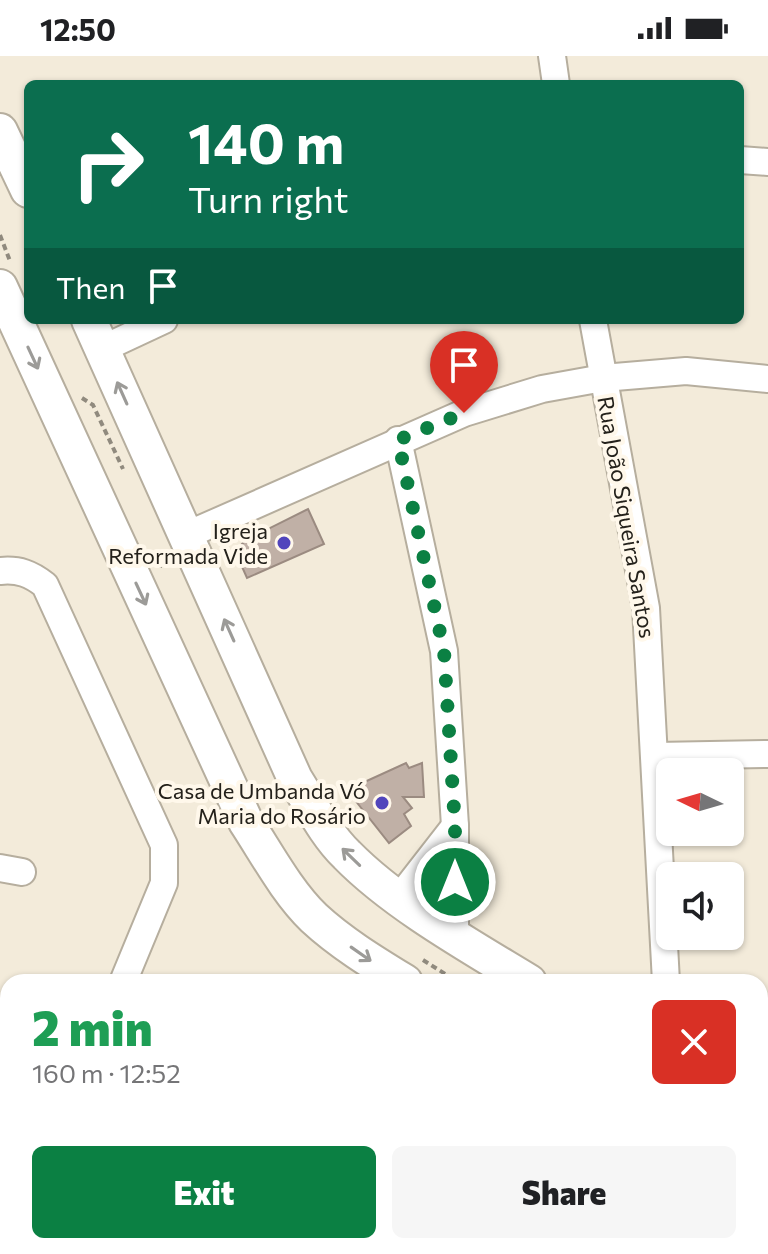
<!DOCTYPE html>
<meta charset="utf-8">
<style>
:root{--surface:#fff;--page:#f6f6f6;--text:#202124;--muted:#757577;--accent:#0b8043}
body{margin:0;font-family:Commissioner,sans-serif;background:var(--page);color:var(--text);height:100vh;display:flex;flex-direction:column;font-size:30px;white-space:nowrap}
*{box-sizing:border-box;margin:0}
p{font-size:26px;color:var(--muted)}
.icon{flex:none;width:44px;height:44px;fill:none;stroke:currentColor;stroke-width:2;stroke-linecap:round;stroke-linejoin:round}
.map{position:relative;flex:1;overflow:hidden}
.side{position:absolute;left:0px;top:918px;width:768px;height:280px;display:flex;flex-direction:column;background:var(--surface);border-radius:24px 24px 0 0;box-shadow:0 2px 6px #0004}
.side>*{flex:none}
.banner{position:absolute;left:24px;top:24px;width:720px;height:244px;border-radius:12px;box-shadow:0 2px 6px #0004;background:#0b6e4f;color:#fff;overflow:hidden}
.needle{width:52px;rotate:275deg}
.buttons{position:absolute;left:656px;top:702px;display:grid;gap:16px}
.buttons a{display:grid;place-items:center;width:88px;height:88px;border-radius:12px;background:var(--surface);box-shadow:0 2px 6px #0004;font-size:40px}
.pin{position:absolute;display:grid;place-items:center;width:68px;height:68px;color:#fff;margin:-82px -34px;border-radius:50% 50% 50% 0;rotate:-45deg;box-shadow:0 0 8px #0007}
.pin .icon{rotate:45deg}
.me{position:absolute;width:88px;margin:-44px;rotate:0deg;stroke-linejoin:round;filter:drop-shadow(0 0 6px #0008)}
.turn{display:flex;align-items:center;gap:28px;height:168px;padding:0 32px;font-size:36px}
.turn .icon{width:104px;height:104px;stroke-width:2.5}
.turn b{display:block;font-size:56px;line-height:68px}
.then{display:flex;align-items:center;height:76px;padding:0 32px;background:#0003;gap:16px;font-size:30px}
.round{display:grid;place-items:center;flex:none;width:84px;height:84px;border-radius:12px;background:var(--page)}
.head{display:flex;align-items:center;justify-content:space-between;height:136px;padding:0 32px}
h1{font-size:48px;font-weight:800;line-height:60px;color:#1e9e55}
.primary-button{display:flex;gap:16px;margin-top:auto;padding:16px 32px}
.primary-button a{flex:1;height:92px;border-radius:12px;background:var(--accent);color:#fff;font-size:32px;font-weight:800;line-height:92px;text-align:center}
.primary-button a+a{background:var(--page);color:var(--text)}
.status{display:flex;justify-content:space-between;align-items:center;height:56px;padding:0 40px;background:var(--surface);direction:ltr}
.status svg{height:22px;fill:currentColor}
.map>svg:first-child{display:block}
.building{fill:#c0b0a6;stroke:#9b8b81;stroke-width:2}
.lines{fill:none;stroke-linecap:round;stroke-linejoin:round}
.minor-casing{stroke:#b6ae9e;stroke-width:30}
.major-casing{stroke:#b6ae9e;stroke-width:38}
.path{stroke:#908a7e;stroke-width:4;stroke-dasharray:6 4;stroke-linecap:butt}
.minor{stroke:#fff;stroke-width:26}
.major{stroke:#fff;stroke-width:34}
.oneway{stroke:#9c9b98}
.route{stroke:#0b8043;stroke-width:14;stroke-dasharray:0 25.2}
.poi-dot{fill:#5145bc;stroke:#fff8eb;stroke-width:3}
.labels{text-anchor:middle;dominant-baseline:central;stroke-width:8;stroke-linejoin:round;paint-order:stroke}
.street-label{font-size:22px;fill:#24211b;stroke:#fff8eb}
.poi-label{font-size:22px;fill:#24211b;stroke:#fff8eb;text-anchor:end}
</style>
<div class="status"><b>12:50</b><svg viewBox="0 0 49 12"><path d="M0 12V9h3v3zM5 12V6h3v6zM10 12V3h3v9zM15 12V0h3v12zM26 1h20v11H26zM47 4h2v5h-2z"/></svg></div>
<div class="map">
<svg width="768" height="1198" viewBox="0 0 768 1198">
<rect width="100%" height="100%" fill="#f3ebda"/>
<g class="building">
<path d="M308,453L324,488L247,522L235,495L246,484Z"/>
<path d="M406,707L409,712L422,707L424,741H403L412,752L404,758L411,770L389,787L347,734Z"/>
<path d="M764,954H768V1027H765Z"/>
</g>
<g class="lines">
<g class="minor-casing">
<g id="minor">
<path d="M552,0L556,28"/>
<path d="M740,104L768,106"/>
<path d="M593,264L646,552L666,926"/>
<path d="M102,293L164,264"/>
<path d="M398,384L444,595L455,770V881"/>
<path d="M187,479L464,357L542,333L603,322L686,315L768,323"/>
<path d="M0,515C19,513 31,518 45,529L164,789V827L123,926"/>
<path d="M656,700L768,698"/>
<path d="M0,812L22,816"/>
<path d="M399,842L455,770"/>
<path d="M504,1190L517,1198"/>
<path d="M6,1198L9,1190"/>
<path d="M234,1198L238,1190"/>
</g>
</g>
<g class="major-casing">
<g id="major">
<path d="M0,75L28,134"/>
<path d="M0,231L246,766C267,798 287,836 314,862C341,887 374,907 405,926"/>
<path d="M89,264L295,723C311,748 325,778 347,799C395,848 470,890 529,926"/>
<path d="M760,1069L768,1074"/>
<path d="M760,1147L768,1152"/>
</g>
</g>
<g class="path">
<path d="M0,179L10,205"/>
<path d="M82,342L93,349L123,413"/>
<path d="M160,512V493"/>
<path d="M423,904L458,926"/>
</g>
<use href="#minor" class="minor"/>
<use href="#major" class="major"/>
</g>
<defs><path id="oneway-shaft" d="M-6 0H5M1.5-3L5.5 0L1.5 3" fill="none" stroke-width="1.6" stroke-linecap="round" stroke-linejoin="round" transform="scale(2)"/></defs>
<g class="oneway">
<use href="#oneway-shaft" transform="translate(33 302) rotate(65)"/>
<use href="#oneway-shaft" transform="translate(122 337) rotate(-114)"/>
<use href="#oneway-shaft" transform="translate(141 538) rotate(65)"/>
<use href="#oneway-shaft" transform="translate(229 574) rotate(-114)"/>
<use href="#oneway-shaft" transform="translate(351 801) rotate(-136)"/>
<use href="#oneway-shaft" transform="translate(361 898) rotate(35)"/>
</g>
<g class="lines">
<path class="route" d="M455,826V770L444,595L398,384L464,357"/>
</g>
<g class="poi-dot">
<circle cx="284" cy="487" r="8"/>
<circle cx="382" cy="747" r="8"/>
</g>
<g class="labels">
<g class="street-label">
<text transform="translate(627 461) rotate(80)">Rua João Siqueira Santos</text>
</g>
<g class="poi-label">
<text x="268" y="474">Igreja<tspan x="268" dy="25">Reformada Vide</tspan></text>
<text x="366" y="734">Casa de Umbanda Vó<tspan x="366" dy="25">Maria do Rosário</tspan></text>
</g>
</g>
</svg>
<div class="buttons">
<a><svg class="needle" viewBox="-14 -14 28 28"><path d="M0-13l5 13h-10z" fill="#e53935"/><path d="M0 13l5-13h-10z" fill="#757577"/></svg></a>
<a><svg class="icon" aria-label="sound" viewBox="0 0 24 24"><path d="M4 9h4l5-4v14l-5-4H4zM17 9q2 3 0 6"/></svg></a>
</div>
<div class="pin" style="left:464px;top:357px;background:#d93025"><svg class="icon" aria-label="arrive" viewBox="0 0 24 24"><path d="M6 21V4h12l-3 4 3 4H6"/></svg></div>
<svg class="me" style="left:455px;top:826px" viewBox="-20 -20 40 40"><circle r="17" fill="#0b8043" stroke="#fff" stroke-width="3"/><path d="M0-11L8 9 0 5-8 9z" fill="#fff"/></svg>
<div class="banner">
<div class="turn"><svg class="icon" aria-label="right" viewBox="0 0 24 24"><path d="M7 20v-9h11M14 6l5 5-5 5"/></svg><div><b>140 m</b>Turn right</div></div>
<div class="then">Then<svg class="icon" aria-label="arrive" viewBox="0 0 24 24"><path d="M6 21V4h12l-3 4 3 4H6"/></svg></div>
</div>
<section class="side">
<div class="head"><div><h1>2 min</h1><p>160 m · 12:52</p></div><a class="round" style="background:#d93025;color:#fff"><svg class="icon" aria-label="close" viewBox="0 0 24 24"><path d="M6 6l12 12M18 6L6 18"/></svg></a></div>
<div class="primary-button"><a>Exit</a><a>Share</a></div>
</section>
</div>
